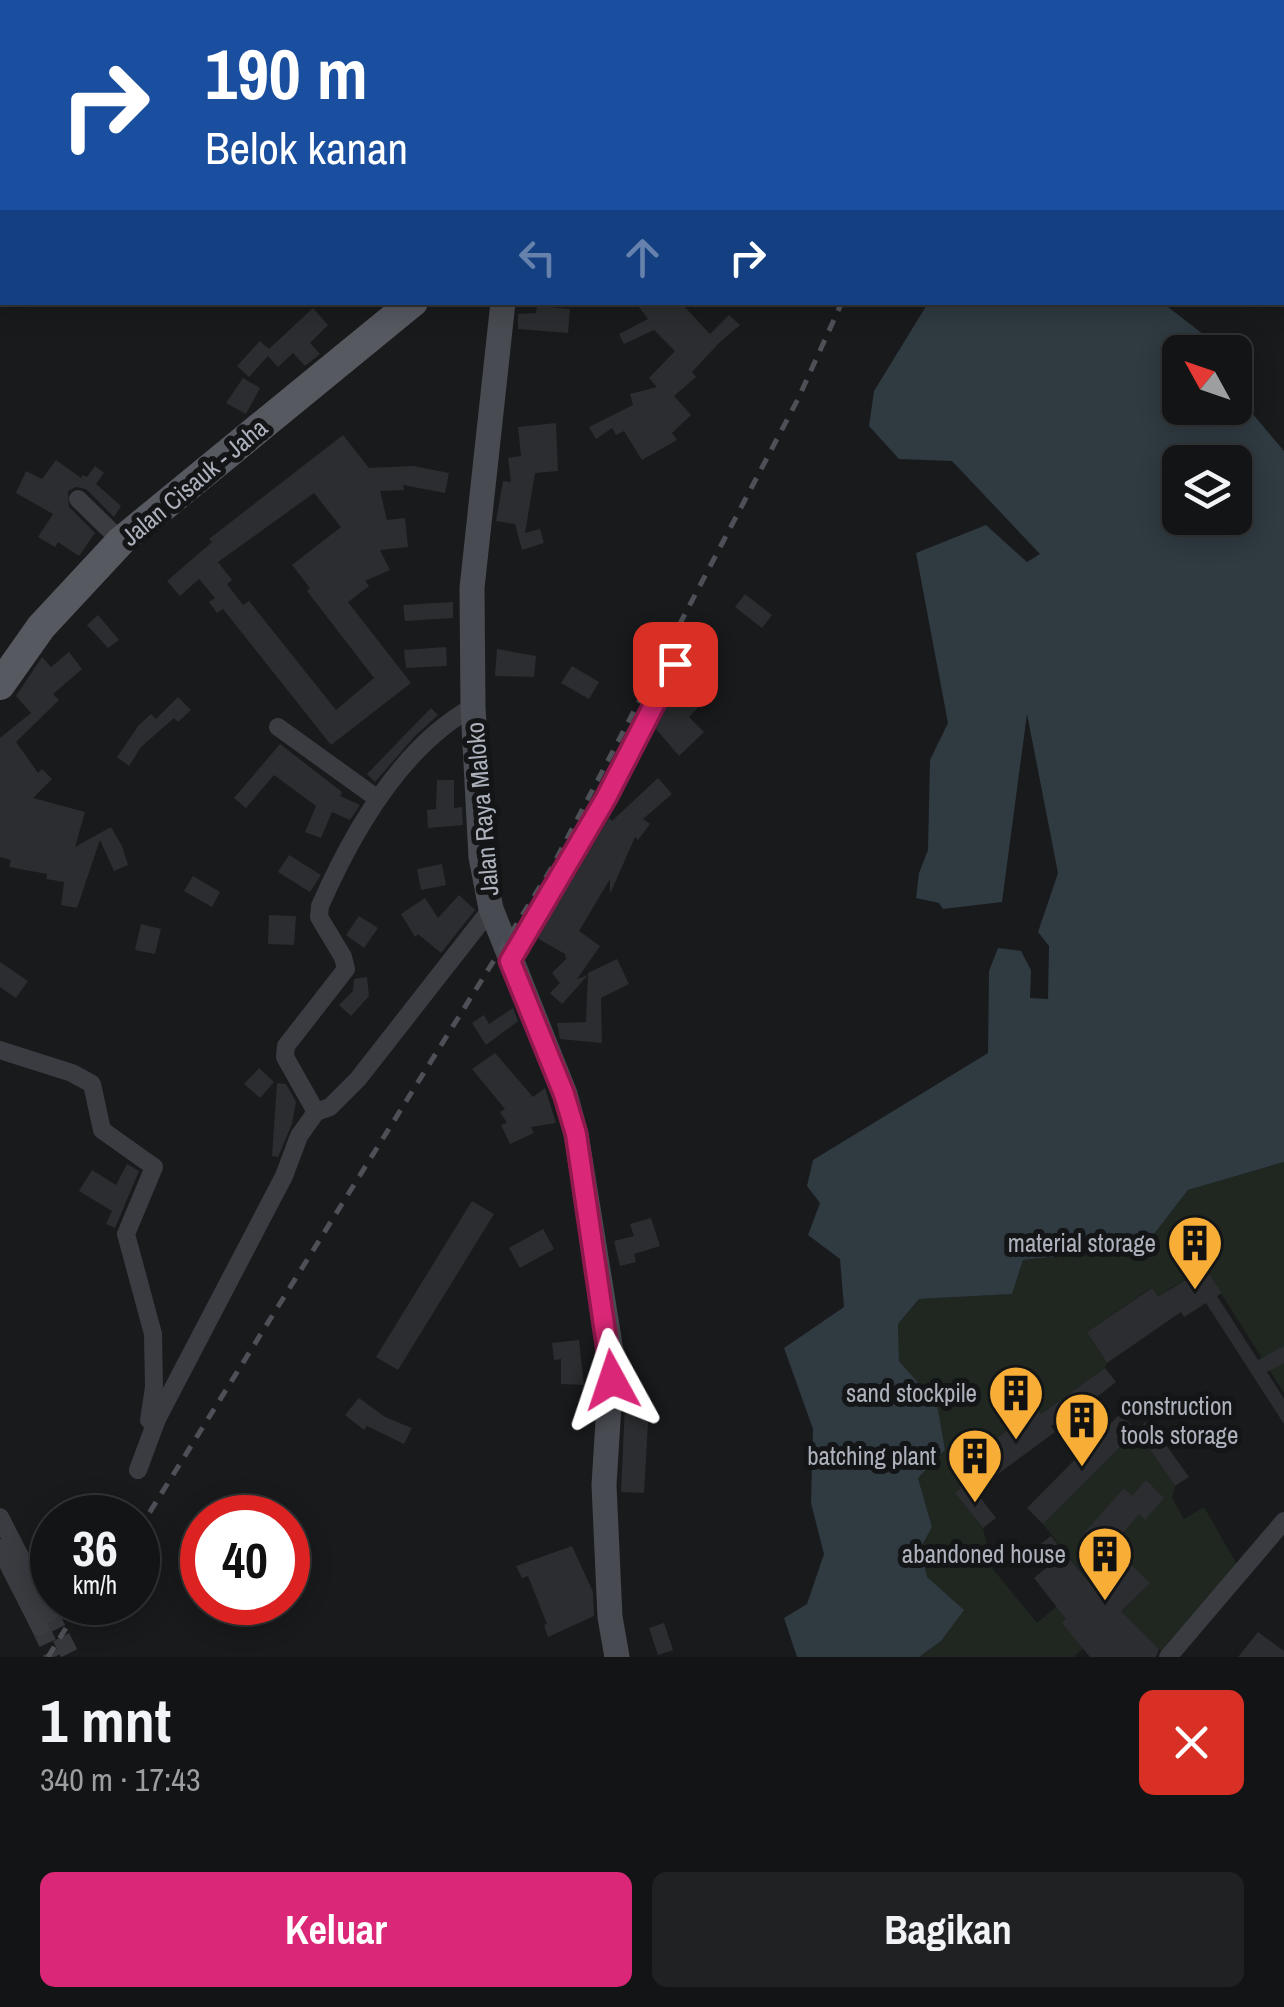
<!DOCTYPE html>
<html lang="id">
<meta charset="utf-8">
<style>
:root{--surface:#131415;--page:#202122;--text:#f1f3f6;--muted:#9d9ea0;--line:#323334;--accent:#db2777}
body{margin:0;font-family:"Archivo Narrow",sans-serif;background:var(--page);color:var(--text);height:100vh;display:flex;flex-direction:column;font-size:38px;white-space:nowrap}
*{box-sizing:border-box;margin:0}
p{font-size:32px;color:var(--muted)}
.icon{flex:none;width:55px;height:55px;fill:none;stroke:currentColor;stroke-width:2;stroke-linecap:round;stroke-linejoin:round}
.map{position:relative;height:1657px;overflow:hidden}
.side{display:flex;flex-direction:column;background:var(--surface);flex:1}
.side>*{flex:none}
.hud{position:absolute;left:0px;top:0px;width:1285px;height:305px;box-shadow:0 5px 25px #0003,0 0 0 2px var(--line);background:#1a4fa0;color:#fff;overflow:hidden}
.needle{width:65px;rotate:310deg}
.tools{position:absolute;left:1162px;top:335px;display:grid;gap:20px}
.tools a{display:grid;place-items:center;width:90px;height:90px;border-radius:15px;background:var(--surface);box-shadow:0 5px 25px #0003,0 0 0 2px var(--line);font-size:50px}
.speed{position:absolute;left:30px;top:1495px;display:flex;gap:20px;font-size:50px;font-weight:700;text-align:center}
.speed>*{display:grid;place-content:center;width:130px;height:130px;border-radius:50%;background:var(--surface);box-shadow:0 5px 25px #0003,0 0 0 2px var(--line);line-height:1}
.speed small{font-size:25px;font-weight:400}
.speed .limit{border:15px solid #d22;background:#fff;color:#111}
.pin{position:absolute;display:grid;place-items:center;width:85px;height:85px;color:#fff;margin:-42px;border-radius:20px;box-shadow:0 5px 15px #0006}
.me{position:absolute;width:110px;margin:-55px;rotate:355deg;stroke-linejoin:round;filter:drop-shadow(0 0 8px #0008)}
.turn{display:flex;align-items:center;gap:35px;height:210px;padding:0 40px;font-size:45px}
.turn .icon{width:130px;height:130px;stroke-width:2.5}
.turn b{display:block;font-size:70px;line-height:85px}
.lanes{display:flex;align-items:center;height:95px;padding:0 40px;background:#0003;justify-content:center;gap:50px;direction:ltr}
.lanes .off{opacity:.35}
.round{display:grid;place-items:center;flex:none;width:105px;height:105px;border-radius:15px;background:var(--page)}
.head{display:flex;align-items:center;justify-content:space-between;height:170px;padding:0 40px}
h1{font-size:60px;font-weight:700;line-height:75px}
.primary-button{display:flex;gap:20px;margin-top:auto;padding:20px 40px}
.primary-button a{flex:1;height:115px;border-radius:15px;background:var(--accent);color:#fff;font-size:40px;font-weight:700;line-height:115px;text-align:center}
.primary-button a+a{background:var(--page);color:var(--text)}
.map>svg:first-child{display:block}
.green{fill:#1f2720}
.water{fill:#2f3a41;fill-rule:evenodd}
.building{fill:#2c2d30;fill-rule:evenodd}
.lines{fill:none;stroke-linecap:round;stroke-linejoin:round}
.street-tunnel{stroke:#36383c;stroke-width:18;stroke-dasharray:18 9;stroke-linecap:butt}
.street{stroke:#3a3c41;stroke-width:18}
.secondary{stroke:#484b51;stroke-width:25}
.primary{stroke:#565960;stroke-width:30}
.rail{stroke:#4d5056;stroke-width:5;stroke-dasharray:12 10;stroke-linecap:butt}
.route-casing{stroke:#8e194d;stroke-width:25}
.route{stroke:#db2777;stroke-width:18}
.labels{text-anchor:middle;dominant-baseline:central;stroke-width:10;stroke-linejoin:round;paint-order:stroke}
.street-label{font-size:25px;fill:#acb1bc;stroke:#141517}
.poi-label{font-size:25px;fill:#acb1bc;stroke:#141517;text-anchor:end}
</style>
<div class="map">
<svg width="1284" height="1657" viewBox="0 0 1284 1657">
<rect width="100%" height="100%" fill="#191a1c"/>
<path class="green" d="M1284,1162V1393L1205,1268L1168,1290L1163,1305L1151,1288L1087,1332L1107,1363L1105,1368L1041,1414L1036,1408L977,1453L968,1483L955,1493L983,1528L993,1569L1037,1623L1087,1580L1043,1524L1137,1430L1175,1486L1172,1498L1184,1519L1204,1507L1238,1566L1164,1654L1122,1612L1074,1657H919L941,1641L920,1549L932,1527L918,1478L937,1404L899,1361L898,1324L919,1299L1012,1294L1023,1260L1144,1247L1188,1190Z"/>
<path class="water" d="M928,303H1163L1226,352H1180V408H1235V393L1284,451V1162L1188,1190L1144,1247L1023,1260L1012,1294L919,1299L898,1324L899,1361L937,1404L945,1450L918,1478L932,1527L920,1549L927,1577L964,1610L941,1641L919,1657H797L784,1618L807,1604L824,1554L811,1503L813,1429L784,1348L844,1307L840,1259L808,1235L820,1203L807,1186L813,1160L988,1053L989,971L998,948L1021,951L1031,970L1030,998L1048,999L1049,946L1038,932L1058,873L1027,714L1002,902L943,909L939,903L916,898L919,873L928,850L930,760L948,723L916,553L986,525L1027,562L1040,554L952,461L899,459L869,426L874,391ZM1180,462H1235V518H1180Z"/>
<g class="building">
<path d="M635,302H680L710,334L729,315L740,325L720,342L692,372L696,377L674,396L691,415L672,433L677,440L642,460L624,431L616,435L612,428L596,439L589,427L633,405L630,394L657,387L649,378L675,351L654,330L624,344L619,334L648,319Z"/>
<path d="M537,306L570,309L568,333L518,329V314L536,313Z"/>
<path d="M313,308L328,325L310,343L320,354L305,366L293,353L278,367L268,356L249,377L237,366L260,341L269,349Z"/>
<path d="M243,378L260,388L246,414L226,403Z"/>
<path d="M556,423L558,471L535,473L525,533L540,529L544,543L522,550L515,524L496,521L503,481L511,482L508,458L521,456L518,427Z"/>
<path d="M343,435L369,468L414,466L449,473L445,493L403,485L404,490L380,491L387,520L405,518L408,547L380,550L390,570L365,581L369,586L348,602L411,683L331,745L223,609L217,613L209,602L215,598L199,579L180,596L167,581L212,542L209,539ZM314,493L341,527L292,565L310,588L307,591L374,678L336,710L249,601L243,605L227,584L232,580L218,562Z"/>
<path d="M56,460L81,478L83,475L87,477L95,466L104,473L96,484L121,506L114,517L86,489L76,487L68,491L69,507L95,533L79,556L58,542L55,547L38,537L53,514L16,493L26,471L42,479Z"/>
<path d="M745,594L772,615L762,628L735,607Z"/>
<path d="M453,602V618L405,621L403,605Z"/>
<path d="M98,615L119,640L108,648L87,625Z"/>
<path d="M446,647L447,666L406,668L404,650Z"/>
<path d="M497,649L536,656L534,677L495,676Z"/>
<path d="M69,652L82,669L53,694L59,700L16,742L38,773L42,769L52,779L33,798L85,812L75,847L111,827L122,846L128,865L114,871L100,840L77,908L61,905L64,882L46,879L47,874L9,867L11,860L0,857V738L31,713L16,696L42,657L51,667Z"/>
<path d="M572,666L599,682L589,699L561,683Z"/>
<path d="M701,672L717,687L689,717L704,732L679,756L656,729L668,705Z"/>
<path d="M178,697L191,710L178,722L174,718L141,747L129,766L117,757L139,725L151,714L156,719Z"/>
<path d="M431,708L438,715L415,736L375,782L367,774Z"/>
<path d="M280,744L342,792L340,796L360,805L350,820L332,812L321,838L305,832L316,806L274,775L246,808L234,798Z"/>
<path d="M658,778L672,794L643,819L650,824L638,840L635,837L610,894V879L579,931L600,946L577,979L588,975L562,1004L550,993L560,983L552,973L566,959L565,954L537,938L609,818L612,821Z"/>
<path d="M437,780H454V808L462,807L463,825L428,828L427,810L436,809Z"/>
<path d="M289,855L321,875L310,892L278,872Z"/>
<path d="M442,864L446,885L421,890L417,869Z"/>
<path d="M193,876L220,892L212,907L184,891Z"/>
<path d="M459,895L475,910L441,953L418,934L415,937L401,914L425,898L438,918Z"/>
<path d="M269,915L296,916L294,945L268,944Z"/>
<path d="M359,916L378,928L364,948L346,935Z"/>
<path d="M141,924L161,929L155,954L135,950Z"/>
<path d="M617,959L629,984L601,998L602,1043L560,1039L557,1023L586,1022L588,973Z"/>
<path d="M0,962L28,981L16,998L0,987Z"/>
<path d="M367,977L369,996L351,1016L339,1005L353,991L354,979Z"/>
<path d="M513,1008L518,1021L486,1045L472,1023L484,1015L489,1024Z"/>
<path d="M495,1053L533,1097L545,1088L556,1123L531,1127L534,1133L510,1144L501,1125L507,1123L500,1112L505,1109L472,1069Z"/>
<path d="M259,1068L274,1082L260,1098L244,1084Z"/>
<path d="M277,1083L286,1084L296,1102L292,1124L278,1157L272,1156Z"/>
<path d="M127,1164L139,1171L115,1228L106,1224L112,1211L79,1191L92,1170L116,1185Z"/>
<path d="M472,1201L494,1214L398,1370L376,1357Z"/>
<path d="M651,1218L660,1246L634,1254L636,1262L620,1266L614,1241L634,1236L630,1224Z"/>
<path d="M543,1229L554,1249L520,1268L509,1248Z"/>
<path d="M1205,1268L1222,1293L1217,1296L1258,1360L1284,1346V1363L1267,1372L1284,1399V1424L1206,1303L1184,1317L1181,1312L1107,1363L1087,1332L1152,1288L1158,1297Z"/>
<path d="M579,1340L584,1385L561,1384V1359L554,1360L552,1343Z"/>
<path d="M1105,1368L1116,1382L1079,1411L1075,1407L1051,1426L1055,1432L994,1477L977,1453L1037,1408L1041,1414Z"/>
<path d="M359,1398L385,1417L412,1428L404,1444L367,1426L364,1430L345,1415Z"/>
<path d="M625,1404L649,1405L644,1493L621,1492Z"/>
<path d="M1120,1414L1137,1430L1043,1524L1027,1508Z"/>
<path d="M1148,1420L1189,1477L1175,1486L1137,1430Z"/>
<path d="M1146,1480L1164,1498L1145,1520L1139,1514L1112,1546L1150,1583L1121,1611L1159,1649L1156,1657H1090L1062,1623L1066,1619L1034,1578L1052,1563L1038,1546L1051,1536L1095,1590L1116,1569L1085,1532L1124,1488L1132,1496Z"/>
<path d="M968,1482L996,1518L983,1528L955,1493Z"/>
<path d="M572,1546L593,1592L594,1616L548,1637L544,1625L547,1624L528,1576L522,1578L516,1566Z"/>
<path d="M664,1623L673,1650L658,1655L649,1628Z"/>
<path d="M1258,1632L1284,1651V1657H1238Z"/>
</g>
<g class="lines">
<g class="street-tunnel">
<path d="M49,1613L71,1657"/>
<path d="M40,1627L54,1657"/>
</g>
<g class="street">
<path d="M268,0L271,2"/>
<path d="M78,499L121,541"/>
<path d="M278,727L378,799"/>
<path d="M509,961L606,798L675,664"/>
<path d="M0,1050L72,1073L92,1084L102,1130L154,1167L126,1234L153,1334L154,1387L149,1420"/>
<path d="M316,1112L285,1057L286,1046L346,969L343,957L319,917L320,906C352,833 402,746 473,707"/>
<path d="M138,1470L157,1419L284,1176L299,1136L316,1112L330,1107L358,1079L491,909"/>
<path d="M0,1517L49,1613"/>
<path d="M0,1548L40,1627"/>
<path d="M1168,1657L1284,1521"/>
</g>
<path class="secondary" d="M503,302L472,588L473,707L481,857L491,909L565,1094L576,1134L612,1357L604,1485L610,1617L617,1657"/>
<g class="primary">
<path d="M615,2L616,0"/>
<path d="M0,685L41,627L121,541L413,302"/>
</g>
<g class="rail">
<path d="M891,0V2"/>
<path d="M138,1531L551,869L798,399L842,302"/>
<path d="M48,1657L82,1602"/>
</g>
</g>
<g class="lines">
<g class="route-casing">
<path id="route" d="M612,1380L576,1134L564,1094L510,961L606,798L675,664"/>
</g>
<use href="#route" class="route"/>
</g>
<defs>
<g id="building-pin" transform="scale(2.875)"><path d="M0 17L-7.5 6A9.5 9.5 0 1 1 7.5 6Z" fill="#f8ae36" stroke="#141517"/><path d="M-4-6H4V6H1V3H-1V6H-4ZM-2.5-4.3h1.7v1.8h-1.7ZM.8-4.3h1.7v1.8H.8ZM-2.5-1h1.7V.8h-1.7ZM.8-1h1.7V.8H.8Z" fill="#111"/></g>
</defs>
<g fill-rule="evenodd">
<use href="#building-pin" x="1195" y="1243"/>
<use href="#building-pin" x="1016" y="1393"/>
<use href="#building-pin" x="1082" y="1420"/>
<use href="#building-pin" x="975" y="1456"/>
<use href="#building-pin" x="1105" y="1554"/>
</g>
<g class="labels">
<g class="street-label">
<text transform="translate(194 482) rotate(-40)">Jalan Cisauk - Jaha</text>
<text transform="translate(482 809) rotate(-95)">Jalan Raya Maloko</text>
</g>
<g class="poi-label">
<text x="1156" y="1243">material storage</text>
<text x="977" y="1393">sand stockpile</text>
<text x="1121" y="1406" text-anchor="start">construction<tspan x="1121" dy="29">tools storage</tspan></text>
<text x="936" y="1456">batching plant</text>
<text x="1066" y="1554">abandoned house</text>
</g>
</g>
</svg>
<div class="tools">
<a><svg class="needle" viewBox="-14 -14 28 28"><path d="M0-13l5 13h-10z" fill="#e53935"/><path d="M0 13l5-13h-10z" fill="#9d9ea0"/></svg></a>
<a><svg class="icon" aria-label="layers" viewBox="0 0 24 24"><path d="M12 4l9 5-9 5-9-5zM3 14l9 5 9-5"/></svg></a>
</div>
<div class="speed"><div>36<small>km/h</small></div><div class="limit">40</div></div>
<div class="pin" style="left:675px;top:664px;background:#d93025"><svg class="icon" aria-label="arrive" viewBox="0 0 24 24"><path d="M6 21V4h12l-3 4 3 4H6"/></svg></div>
<svg class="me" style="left:612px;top:1380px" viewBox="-20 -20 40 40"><path d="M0-17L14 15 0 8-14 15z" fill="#db2777" stroke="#fff" stroke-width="4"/></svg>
<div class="hud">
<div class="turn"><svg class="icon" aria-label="right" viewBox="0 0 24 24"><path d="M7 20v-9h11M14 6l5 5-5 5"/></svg><div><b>190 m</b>Belok kanan</div></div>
<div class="lanes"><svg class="icon off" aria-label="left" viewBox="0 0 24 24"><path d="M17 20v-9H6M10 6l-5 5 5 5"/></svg><svg class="icon off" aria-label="ahead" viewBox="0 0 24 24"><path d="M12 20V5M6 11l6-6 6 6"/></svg><svg class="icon" aria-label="right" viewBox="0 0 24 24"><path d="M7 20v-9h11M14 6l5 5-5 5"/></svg></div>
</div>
</div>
<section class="side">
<div class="head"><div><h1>1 mnt</h1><p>340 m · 17:43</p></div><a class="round" style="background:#d93025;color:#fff"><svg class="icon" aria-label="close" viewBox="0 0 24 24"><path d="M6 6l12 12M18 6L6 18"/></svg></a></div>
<div class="primary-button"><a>Keluar</a><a>Bagikan</a></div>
</section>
